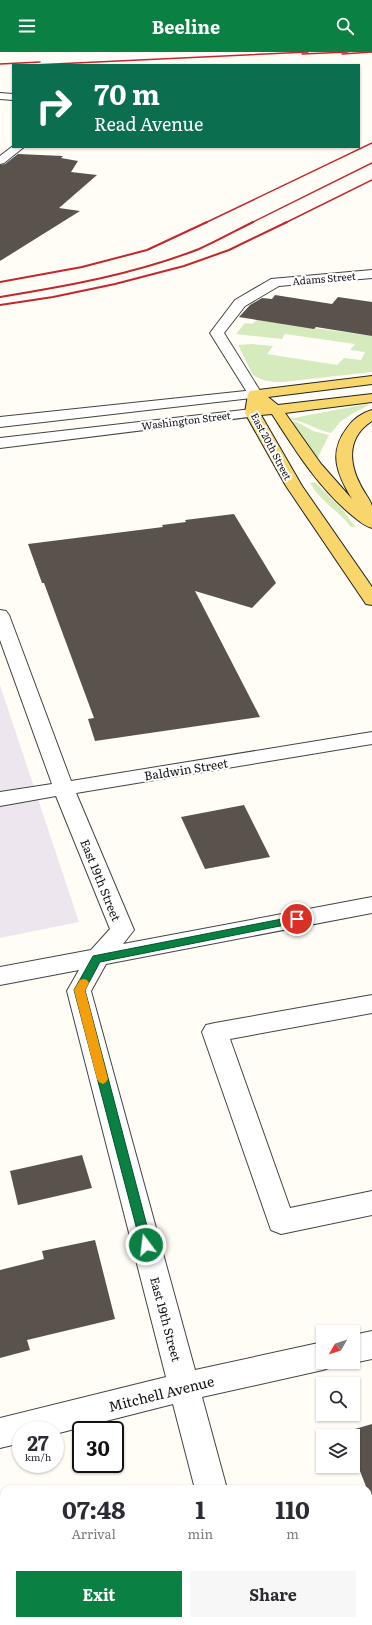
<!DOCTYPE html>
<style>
:root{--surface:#fff;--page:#f7f7f7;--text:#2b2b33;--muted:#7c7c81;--accent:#0b8043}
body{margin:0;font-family:Literata,serif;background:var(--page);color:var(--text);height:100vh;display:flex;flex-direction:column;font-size:15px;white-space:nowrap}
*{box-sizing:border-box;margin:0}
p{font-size:13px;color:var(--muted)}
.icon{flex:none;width:22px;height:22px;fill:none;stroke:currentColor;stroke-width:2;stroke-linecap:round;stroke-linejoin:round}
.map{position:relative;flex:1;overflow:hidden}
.side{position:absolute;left:0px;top:1433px;width:372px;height:140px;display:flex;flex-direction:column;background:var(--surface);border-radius:12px 12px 0 0;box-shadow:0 1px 3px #0004}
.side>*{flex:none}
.top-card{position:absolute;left:12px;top:12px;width:348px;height:84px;border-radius:0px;box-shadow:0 1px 3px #0004;background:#0b6e4f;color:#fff;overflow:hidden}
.needle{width:26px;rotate:231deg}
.tools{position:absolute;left:316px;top:1273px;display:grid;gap:8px}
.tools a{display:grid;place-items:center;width:44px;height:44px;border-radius:0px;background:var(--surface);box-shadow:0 1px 3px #0004;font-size:20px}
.speed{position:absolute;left:12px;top:1369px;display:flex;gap:8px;font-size:20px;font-weight:700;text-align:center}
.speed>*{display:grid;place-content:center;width:52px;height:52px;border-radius:50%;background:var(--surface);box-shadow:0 1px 3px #0004;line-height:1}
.speed small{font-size:10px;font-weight:400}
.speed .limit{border:2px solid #111;border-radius:6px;background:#fff;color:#111}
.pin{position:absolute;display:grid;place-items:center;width:34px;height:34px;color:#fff;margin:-17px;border:2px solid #fff;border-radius:50%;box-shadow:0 1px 4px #0007}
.me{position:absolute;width:44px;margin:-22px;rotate:345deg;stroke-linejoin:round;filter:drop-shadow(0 0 3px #0008)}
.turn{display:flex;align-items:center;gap:14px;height:84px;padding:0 16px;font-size:18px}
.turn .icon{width:52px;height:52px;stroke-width:2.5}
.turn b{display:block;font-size:28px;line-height:34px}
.eta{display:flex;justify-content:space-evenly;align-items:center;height:68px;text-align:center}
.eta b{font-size:24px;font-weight:700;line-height:28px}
.primary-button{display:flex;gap:8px;margin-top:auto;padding:8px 16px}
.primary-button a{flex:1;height:46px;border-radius:0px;background:var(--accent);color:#fff;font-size:16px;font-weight:700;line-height:46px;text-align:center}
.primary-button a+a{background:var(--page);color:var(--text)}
header{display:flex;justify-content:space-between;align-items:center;height:52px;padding:0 16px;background:var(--accent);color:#fff;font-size:18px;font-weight:700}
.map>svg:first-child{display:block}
.industrial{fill:#eee6ef}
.green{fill:#d5ebbd}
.building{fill:#5a524d}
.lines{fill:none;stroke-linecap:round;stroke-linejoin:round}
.minor-casing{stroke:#444;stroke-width:2}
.tertiary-casing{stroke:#444;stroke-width:2}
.primary-casing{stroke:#222;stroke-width:2}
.minor{fill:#fff;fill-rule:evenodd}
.tertiary{fill:#fff;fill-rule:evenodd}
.primary{fill:#f9d66b;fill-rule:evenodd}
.rail-far1{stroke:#c4262e;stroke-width:1.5}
.rail{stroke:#c4262e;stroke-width:2}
.route{fill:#0b8043;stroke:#07532c}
.slow{fill:#f59e0b}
.labels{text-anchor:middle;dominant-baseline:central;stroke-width:4;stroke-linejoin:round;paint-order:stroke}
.far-street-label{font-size:10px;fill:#111;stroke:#fff}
.street-label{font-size:12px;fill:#111;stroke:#fff}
.near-street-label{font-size:14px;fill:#111;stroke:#fff}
</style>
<header><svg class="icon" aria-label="menu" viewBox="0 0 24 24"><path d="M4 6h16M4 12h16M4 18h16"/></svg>Beeline<svg class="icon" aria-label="search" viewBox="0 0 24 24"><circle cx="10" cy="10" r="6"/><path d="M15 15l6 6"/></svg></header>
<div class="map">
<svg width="372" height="1573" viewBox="0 0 372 1573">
<rect width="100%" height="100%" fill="#fffdf5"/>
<path class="industrial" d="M0,633L79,870L0,886Z"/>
<g class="green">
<path d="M257,268L372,284V320L283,330C272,330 262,329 253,323L238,293L252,292L273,294L267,302L337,313L344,306L361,308L365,300L350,298L355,292L285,282L282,287L236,282L245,271L252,272Z"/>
<path d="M367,352L369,353L350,363L340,370L331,381C315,378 304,368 288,367Z"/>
<path d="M290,370H297L313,379L329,383L318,405L316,406Z"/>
<path d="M315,430L343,458L355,475H351C338,458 322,451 310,431Z"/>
</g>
<g class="building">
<path d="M18,102L63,104L61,106L78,109L71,120L97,123L59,156L80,159L0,209V113L5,112Z"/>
<path d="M275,243L332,252L338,245L372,250V284L316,275L314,277L239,265L250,253L262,246L272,247Z"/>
<path d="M234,462L276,531L252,556L195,539L260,665L95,689L88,667L94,666L44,531H42L28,492L163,475L162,473L186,470L185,468Z"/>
<path d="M244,753L270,805L205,817L181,765Z"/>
<path d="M82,1103L92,1136L18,1153L10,1119Z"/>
<path d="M95,1188L115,1267L27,1288L30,1298L0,1306V1218L44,1207L42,1199Z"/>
<path d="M372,1372V1445H370L368,1437H367L353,1401V1384H347L345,1380Z"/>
</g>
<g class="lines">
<g class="minor-casing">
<g id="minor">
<path d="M0,41L13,42V48L0,47Z"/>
<path d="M13,94L24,95L4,111L0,112V104Z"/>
<path d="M372,218V226L279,234L245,254L224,281L262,342L260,345L255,346L250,345L210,281L235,248L271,227Z"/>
<path d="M0,558L6,559L9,563L71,729L372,680V692L76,741L134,878L123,892L372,845V861L106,912L91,939L195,1318L323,1290V1310H336L334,1314L323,1318L202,1345L227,1437H195L173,1352L55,1382V1378H21V1391L0,1396V1366L166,1325L67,939L79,918L0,933V915L91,898L110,877L56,744L0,754V740L52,732L0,588Z"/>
<path d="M372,943V961L230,987L290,1156L372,1139V1163L281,1182L271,1178L202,980L206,973L215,971Z"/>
<path d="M372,1279V1307L353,1311L351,1310H353V1283Z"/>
<path d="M230,1569H264L265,1573H231Z"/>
</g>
</g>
<g class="tertiary-casing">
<g id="tertiary">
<path d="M255,338L260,339L262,342L260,345L0,375V365Z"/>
<path d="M252,357L257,358L259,361L257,364L0,396V386Z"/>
</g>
</g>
<g class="primary-casing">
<path id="primary" d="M372,324V332L268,345L278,353L372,342V350L285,361L321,412L352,447C337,422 328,401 347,376C353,367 362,361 372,358V369C348,384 348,409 360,432C363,439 370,447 372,454C372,461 372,469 372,476C365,474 360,470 354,465C319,437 296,399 272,362L261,363L302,434L372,535V553L366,552L286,434L245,361L248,342L250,339Z"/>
</g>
<use href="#minor" class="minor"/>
<use href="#tertiary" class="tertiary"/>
<use href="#primary" class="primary"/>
<g class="rail-far1">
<path d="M302,2L348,0"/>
<path d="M342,2L372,0"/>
<path d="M0,12L40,10"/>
<path d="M33,13L308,0"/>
<path d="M205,171L372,91"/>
<path d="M251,171L372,111"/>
<path d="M285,171L372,128"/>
</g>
<g class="rail">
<path d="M0,230L82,215L147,198L207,170"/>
<path d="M0,245C67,234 135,222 199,197C217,189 235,179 253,170"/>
<path d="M0,253L53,245L115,232L184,214L229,198L287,170"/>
</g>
</g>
<path class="route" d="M297,864L300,865L302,867L300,870L100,910L85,938L152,1193L151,1197L146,1198L142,1197L74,938L93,904Z"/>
<path class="slow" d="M84,927L87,928L89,931L85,938L108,1027L106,1030L103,1032L99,1030L97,1027L74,938L80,928Z"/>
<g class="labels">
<g class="far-street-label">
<text transform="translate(324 226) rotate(-5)">Adams Street</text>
<text transform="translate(186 368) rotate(-7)">Washington Street</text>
<text transform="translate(272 394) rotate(62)">East 20th Street</text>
</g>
<g class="street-label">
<text transform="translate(186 717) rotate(-9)">Baldwin Street</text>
<text transform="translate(101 828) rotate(68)">East 19th Street</text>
<text transform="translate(166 1267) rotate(75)">East 19th Street</text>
</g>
<g class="near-street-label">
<text transform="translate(161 1341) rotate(-14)">Mitchell Avenue</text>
</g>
</g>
</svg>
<div class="tools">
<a><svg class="needle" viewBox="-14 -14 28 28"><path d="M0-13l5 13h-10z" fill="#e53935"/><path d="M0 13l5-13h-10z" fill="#7c7c81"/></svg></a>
<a><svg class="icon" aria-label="search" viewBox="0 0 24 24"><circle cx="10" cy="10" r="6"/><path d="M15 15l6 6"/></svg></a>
<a><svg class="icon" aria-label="layers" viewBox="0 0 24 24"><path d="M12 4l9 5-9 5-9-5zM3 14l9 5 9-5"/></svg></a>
</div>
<div class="speed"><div>27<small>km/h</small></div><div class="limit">30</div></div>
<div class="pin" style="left:297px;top:867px;background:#d93025"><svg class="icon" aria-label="arrive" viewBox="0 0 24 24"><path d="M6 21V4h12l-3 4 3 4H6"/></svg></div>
<svg class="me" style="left:146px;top:1193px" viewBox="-20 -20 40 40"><circle r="17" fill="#0b8043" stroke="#fff" stroke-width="3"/><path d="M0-11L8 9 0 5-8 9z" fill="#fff"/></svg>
<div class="top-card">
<div class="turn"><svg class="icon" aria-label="right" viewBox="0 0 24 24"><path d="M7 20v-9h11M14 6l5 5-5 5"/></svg><div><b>70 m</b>Read Avenue</div></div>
</div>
<section class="side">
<div class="eta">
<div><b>07:48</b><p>Arrival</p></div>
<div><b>1</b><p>min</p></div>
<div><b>110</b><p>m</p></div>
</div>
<div class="primary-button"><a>Exit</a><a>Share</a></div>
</section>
</div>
